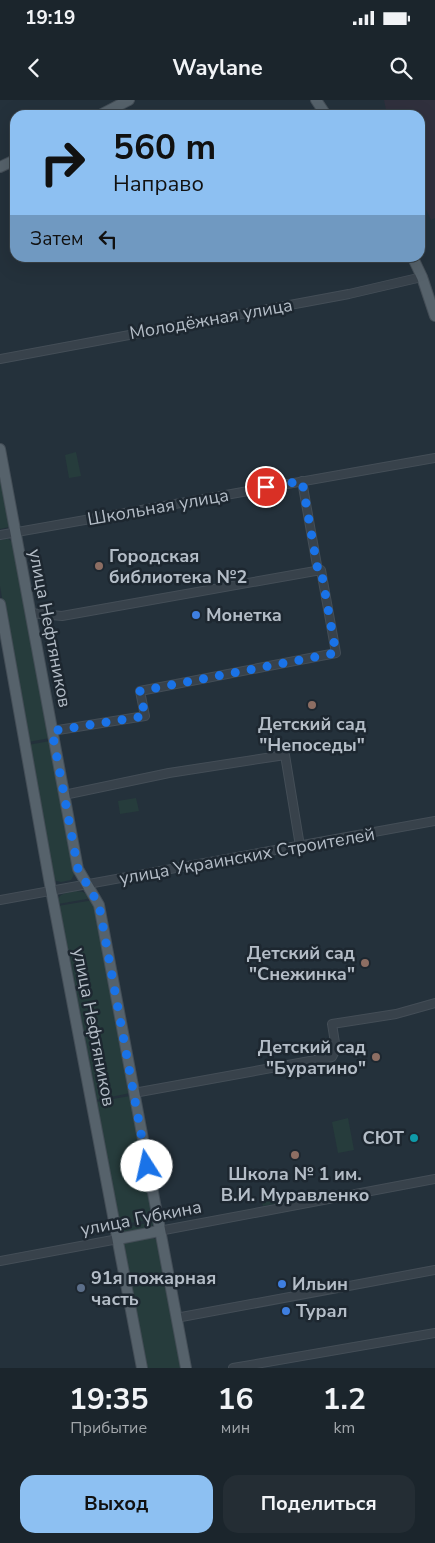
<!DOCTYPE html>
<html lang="ru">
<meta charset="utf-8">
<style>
:root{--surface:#1b252c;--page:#242d34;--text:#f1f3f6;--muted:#a0a5a9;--line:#394248;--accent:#8dc0f2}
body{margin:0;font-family:"Nunito Sans",sans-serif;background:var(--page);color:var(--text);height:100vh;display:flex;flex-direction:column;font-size:19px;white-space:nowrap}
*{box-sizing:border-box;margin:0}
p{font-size:16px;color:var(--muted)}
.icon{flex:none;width:28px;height:28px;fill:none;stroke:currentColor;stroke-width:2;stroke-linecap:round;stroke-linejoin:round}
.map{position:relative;height:1268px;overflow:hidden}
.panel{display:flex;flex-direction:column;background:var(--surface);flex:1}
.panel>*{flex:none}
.hud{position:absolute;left:10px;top:10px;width:415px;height:152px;border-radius:15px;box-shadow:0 5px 20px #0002,0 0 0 1px var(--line);background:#8dc0f2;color:#111;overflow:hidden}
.pin{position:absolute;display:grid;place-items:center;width:42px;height:42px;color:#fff;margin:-21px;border:2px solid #fff;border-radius:50%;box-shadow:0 1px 5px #0007}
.me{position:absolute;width:55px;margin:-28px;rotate:350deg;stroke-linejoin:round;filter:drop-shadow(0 0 4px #0008)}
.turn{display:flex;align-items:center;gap:18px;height:105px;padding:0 20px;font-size:22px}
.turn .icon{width:65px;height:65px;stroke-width:2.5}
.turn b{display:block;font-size:35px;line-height:42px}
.then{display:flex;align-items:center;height:48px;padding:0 20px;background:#0003;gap:10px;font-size:19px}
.eta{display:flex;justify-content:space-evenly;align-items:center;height:85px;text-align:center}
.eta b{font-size:30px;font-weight:700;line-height:35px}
.cta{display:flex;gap:10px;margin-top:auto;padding:10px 20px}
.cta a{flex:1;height:58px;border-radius:15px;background:var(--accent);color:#111;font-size:20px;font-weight:700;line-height:58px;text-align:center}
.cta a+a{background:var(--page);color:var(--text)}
.status{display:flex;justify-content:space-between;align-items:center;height:35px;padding:0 25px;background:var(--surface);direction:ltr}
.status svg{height:14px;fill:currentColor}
header{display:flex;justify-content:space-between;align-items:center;height:65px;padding:0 20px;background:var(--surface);font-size:22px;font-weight:700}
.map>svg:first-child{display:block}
.medical{fill:#30303d}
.green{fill:#263c3c}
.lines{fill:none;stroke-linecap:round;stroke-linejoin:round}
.minor-casing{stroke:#444e57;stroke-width:10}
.major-casing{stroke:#444e57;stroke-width:12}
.minor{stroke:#38424b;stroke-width:8}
.major{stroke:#56626b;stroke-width:10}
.route{stroke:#1a73e8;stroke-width:9;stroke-dasharray:0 16.2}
.education-dot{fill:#8d6e63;stroke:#1d2730;stroke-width:2}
.shop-dot{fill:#3f7fe0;stroke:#1d2730;stroke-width:2}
.culture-dot{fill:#0f9aa8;stroke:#1d2730;stroke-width:2}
.service-dot{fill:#5c6f8a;stroke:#1d2730;stroke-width:2}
.labels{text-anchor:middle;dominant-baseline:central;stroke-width:5;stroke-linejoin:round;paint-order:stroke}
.street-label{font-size:18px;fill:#b4bdc7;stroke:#1d2730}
.poi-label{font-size:18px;font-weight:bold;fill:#b4bdc7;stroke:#1d2730;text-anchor:start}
</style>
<div class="status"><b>19:19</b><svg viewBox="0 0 49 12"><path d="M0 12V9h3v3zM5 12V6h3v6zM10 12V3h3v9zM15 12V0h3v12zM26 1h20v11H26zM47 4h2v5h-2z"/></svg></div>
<header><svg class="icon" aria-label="back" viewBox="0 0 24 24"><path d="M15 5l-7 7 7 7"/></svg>Waylane<svg class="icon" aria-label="search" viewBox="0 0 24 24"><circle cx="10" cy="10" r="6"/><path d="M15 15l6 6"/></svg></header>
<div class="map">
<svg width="435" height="1268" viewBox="0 0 435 1268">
<rect width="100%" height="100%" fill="#24313b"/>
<path class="medical" d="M384,0H435V118L431,120L420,97V15H387Z"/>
<g class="green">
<path d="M76,352L81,376L69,378L65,355Z"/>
<path d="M0,370L9,427L0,429Z"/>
<path d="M8,439L13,442L50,638L28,642L0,486V440Z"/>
<path d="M50,641L75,773L71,780L61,782L53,780L28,645Z"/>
<path d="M136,698L139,711L120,714L118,701Z"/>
<path d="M76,791L83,792L92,798L58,804C57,793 66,793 76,791Z"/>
<path d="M94,800L130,993L96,1000L58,806Z"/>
<path d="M130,996L154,1119L118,1125L96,1002Z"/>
<path d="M348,1018L354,1050L338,1053L332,1022Z"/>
<path d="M320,1091L321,1096L263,1106L262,1102Z"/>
<path d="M154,1122L151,1128L123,1133L119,1128Z"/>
<path d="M151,1137L157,1140L181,1268H147L123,1145L125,1142Z"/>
</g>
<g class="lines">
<g class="minor-casing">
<g id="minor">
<path d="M0,259L349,194L422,177"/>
<path d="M302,381L318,471"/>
<path d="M0,435L435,358"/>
<path d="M30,513L62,516L321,470L336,553L140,591L145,616L52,631"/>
<path d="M64,695L169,673L285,655L300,746"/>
<path d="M0,800L435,721"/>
<path d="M134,993L332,957L336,949L332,924L396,914L435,903"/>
<path d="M159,1131L435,1079"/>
<path d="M0,1161L118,1139"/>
<path d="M176,1218L435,1170"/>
<path d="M233,1268L435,1233"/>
</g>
</g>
<g class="major-casing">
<g id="major">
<path d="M316,0L326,15"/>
<path d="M100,15L129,0"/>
<path d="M0,67L15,60"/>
<path d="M413,158L422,177L435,216"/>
<path d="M0,349L78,769L99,805L186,1268"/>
<path d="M0,504L51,790L142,1268"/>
<path d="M118,1139L159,1131"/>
</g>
</g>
<use href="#minor" class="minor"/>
<use href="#major" class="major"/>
</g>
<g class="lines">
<path class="route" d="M147,1066L99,805L78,769L52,631L145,616L140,591L336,553L321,470L318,471L302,381L266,387"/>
</g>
<g class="education-dot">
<circle cx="99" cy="466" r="5"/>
<circle cx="312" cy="605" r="5"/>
<circle cx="365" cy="863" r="5"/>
<circle cx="376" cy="957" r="5"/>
<circle cx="295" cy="1055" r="5"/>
</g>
<g class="shop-dot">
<circle cx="196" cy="515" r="5"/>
<circle cx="282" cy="1184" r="5"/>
<circle cx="286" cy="1211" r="5"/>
</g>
<circle class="culture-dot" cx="414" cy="1038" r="5"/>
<circle class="service-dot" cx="81" cy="1188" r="5"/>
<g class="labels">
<g class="street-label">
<text transform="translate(211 219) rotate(-10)">Молодёжная улица</text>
<text transform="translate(158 407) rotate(-10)">Школьная улица</text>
<text transform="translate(50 528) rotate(79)">улица Нефтяников</text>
<text transform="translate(247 756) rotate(-10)">улица Украинских Строителей</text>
<text transform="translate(94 927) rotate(79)">улица Нефтяников</text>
<text transform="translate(141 1118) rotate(-11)">улица Губкина</text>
</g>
<g class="poi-label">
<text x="109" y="456">Городская<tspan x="109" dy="21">библиотека №2</tspan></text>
<text x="206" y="515">Монетка</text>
<text x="312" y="624" text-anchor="middle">Детский сад<tspan x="312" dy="21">"Непоседы"</tspan></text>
<text x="355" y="853" text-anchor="end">Детский сад<tspan x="355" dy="21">"Снежинка"</tspan></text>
<text x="366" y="947" text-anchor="end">Детский сад<tspan x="366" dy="21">"Буратино"</tspan></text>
<text x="404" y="1038" text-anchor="end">СЮТ</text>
<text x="295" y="1074" text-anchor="middle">Школа № 1 им.<tspan x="295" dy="21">В.И. Муравленко</tspan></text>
<text x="91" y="1178">91я пожарная<tspan x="91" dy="21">часть</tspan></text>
<text x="292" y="1184">Ильин</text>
<text x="296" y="1211">Турал</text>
</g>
</g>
</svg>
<div class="pin" style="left:266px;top:387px;background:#d93025"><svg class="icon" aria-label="arrive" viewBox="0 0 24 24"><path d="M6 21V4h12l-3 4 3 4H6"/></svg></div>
<svg class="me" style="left:147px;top:1066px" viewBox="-20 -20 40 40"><circle r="19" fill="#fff"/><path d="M0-13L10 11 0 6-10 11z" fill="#1a73e8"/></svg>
<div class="hud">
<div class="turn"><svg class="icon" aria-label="right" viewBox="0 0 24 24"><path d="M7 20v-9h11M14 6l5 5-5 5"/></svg><div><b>560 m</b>Направо</div></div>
<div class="then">Затем<svg class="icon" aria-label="left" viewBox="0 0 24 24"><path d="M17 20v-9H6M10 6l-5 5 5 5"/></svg></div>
</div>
</div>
<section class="panel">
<div class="eta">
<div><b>19:35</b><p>Прибытие</p></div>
<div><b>16</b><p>мин</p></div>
<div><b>1.2</b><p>km</p></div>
</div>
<div class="cta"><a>Выход</a><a>Поделиться</a></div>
</section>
